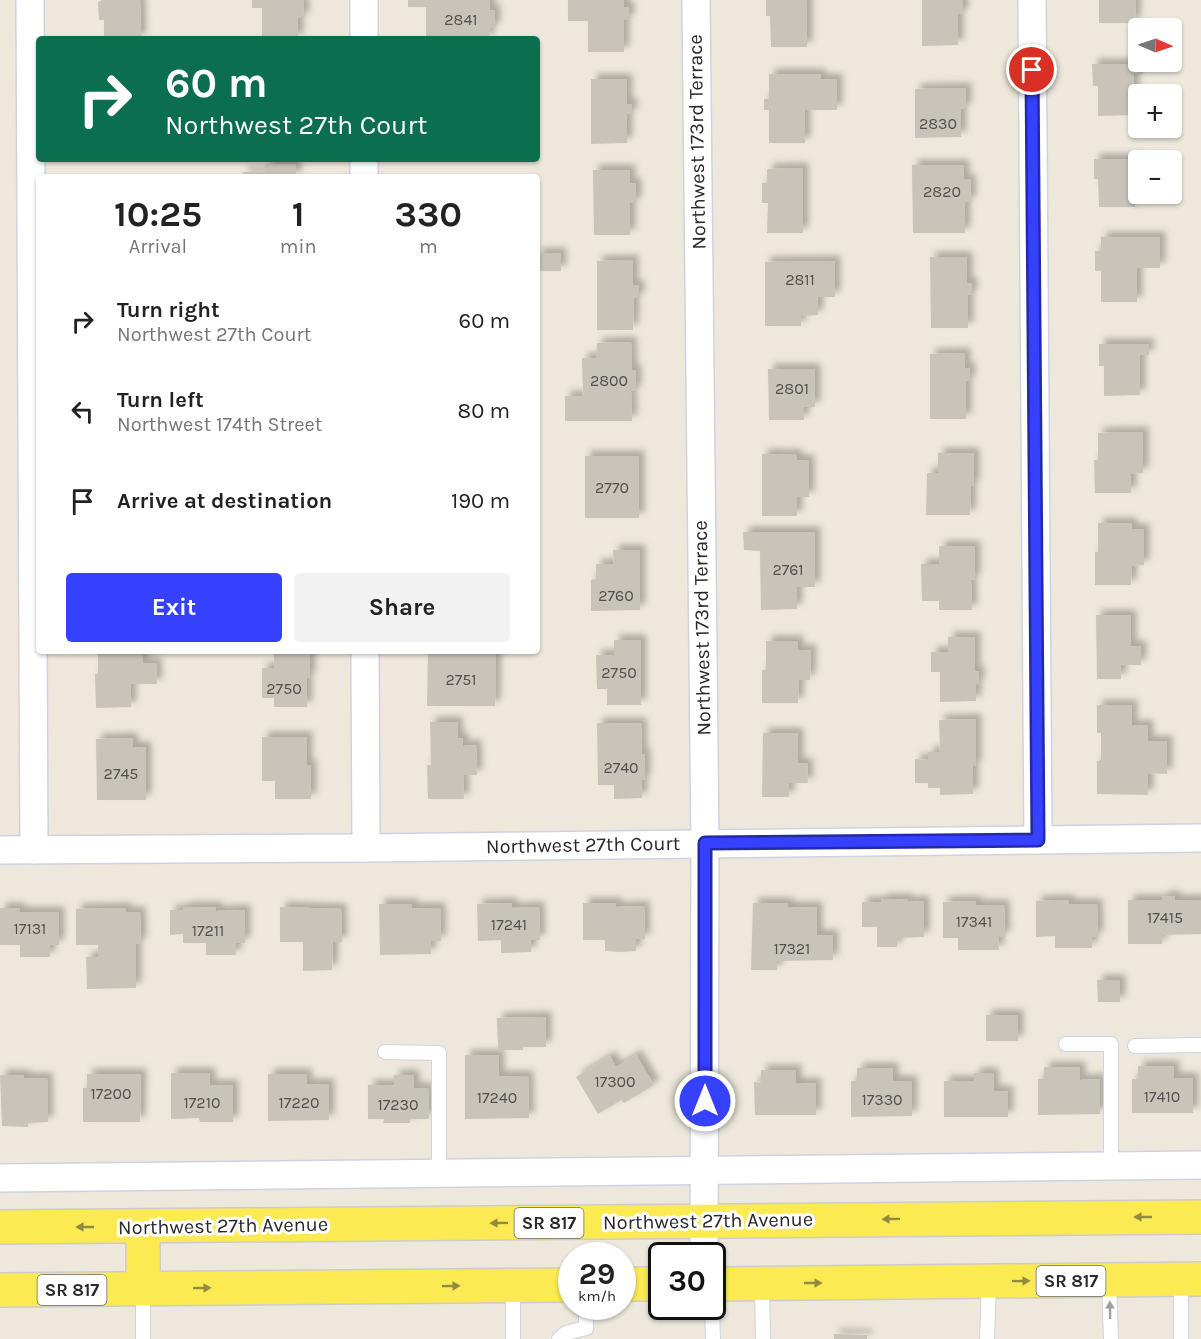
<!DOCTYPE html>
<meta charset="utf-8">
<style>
:root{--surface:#fff;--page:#f2f2f2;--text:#222;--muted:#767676;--accent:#3641ff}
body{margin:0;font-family:Karla,sans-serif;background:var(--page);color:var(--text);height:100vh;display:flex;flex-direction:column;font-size:22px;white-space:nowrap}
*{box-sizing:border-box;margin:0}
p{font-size:20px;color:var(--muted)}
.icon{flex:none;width:33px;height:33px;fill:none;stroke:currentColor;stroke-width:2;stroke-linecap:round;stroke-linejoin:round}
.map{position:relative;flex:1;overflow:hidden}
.drawer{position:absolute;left:36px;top:174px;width:504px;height:480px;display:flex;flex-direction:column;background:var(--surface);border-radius:6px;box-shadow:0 2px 4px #0004}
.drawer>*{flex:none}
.hud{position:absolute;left:36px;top:36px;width:504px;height:126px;border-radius:6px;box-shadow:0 2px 4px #0004;background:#0b6e4f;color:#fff;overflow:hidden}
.needle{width:39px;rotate:92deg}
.controls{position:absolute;left:1128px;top:18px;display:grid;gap:12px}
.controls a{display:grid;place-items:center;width:54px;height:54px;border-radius:6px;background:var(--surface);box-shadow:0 2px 4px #0004;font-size:30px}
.speed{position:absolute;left:558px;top:1242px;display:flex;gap:12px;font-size:30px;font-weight:700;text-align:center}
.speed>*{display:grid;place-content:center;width:78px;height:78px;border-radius:50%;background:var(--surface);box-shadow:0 2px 4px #0004;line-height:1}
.speed small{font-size:15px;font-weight:400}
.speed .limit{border:3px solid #111;border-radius:9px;background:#fff;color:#111}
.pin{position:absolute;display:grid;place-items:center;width:51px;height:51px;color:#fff;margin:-26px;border:3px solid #fff;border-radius:50%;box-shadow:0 2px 6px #0007}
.me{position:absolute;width:66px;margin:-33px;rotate:0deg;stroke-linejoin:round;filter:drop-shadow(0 0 4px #0008)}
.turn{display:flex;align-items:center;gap:21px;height:126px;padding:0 30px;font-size:27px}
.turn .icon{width:78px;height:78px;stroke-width:2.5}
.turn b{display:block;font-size:42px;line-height:51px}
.eta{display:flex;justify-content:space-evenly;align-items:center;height:102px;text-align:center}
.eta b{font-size:36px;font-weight:700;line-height:42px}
.action{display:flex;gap:12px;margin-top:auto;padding:12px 30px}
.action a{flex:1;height:69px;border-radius:6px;background:var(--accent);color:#fff;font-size:24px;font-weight:700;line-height:69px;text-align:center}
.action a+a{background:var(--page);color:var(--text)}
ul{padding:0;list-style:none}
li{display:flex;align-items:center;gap:18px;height:90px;padding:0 30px}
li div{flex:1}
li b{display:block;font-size:22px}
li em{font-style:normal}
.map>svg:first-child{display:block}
.building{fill:#c9c4ba;filter:url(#shadow)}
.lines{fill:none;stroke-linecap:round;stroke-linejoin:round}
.lane-casing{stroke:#d0d1e4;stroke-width:16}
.street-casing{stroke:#d0d1e4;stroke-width:30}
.primary-casing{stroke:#ccc;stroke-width:36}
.lane{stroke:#fff;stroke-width:14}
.street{stroke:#fff;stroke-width:27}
.primary{stroke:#fbea52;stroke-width:33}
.oneway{fill:#928a3e}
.oneway2{fill:#9f9f9f}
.route-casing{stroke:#232aa6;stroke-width:15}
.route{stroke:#3641ff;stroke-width:10}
.labels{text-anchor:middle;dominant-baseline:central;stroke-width:6;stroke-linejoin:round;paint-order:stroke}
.number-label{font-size:16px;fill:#52504e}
.shield{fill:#fff;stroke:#6a6a6a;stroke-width:1.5}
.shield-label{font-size:18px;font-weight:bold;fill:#2a2a2a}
.street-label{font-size:20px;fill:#2a2a2a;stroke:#fff}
</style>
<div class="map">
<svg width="1201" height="1339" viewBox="0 0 1201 1339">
<defs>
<filter id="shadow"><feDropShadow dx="5.5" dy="-5.5" stdDeviation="3" flood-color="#0004"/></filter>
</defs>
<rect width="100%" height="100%" fill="#ede8db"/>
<g class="building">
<path d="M103,0H140L141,39H104V20H99L98,2Z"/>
<path d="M252,0H303L304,18H298V39H262V8H252Z"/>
<path d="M408,0H490V10H495V28H490L489,39H426V7H408Z"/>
<path d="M568,0H624V7H629V20H624V52H588V21H568Z"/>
<path d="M766,0H807V47H771L770,16H766Z"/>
<path d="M922,0H963V14H958V45L922,46Z"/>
<path d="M1099,0H1136L1135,23H1099Z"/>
<path d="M1092,64H1143V74H1134V115L1098,116V86H1093Z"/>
<path d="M769,74H821L820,79H837V110H805V143H769V110H764V99H769Z"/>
<path d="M591,79H627V104H632V114H627V143L591,144Z"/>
<path d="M966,88V109H961V137L915,138V89Z"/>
<path d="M1094,159H1138V181H1135V207H1099L1098,179H1094Z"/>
<path d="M265,164H296V177H243V172H265Z"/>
<path d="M912,165H964V180L970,179L971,202H965V233H913Z"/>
<path d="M803,168V233H767L768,203H762V183H767V169Z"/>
<path d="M593,170H630V183L636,184V203H630V235H594Z"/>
<path d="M1101,237H1160V268H1137V302H1101V271H1095V251H1101Z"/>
<rect x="537" y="253" width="24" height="18"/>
<path d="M930,257H967V283H972V295H968V328H931Z"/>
<path d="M633,260V286L639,285V298H634L633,330H597V261Z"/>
<path d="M835,261V297H818V315L801,316V326H765V262Z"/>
<path d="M631,342L632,370H636V391H631L632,421H565V396H583L582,358H596L597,343Z"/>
<path d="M1099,344H1149V355H1140V395L1104,396V366H1099Z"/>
<path d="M965,353V368H970V381H966V419H930V354Z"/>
<path d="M768,369H815V407H804V420H769Z"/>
<path d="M1143,432V473L1131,474V493H1095L1094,460H1098V433Z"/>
<path d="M938,453H974V486H971L970,515H926L927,473H938Z"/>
<path d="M762,454L797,455V460H809V497H797V516H762Z"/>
<rect x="585" y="456" width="54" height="62"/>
<path d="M1098,523H1131L1132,529H1144V565L1132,566L1131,585H1095V552H1098Z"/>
<path d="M743,532H815V587H797V609L761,610L760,551L744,550Z"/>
<path d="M939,546H975V579L971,580L972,610H939V601H922L921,564H939Z"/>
<path d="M613,550H640V610L591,611V580L596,579V564H614Z"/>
<path d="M1096,615H1131V646H1141V665H1121V679H1097Z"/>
<path d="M948,637H975V671H979V684H976V701L940,702V672H931V652H948Z"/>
<path d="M614,640H641V705H607V689H597L596,655H614Z"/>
<path d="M766,641H798V650H811L810,680H799L798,703H762V670H766Z"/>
<path d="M98,651H143V663H156L157,684H131V707L96,708L95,674H98Z"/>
<path d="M274,651H310V678H307V707H274V698H262V668H274Z"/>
<path d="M428,651H496L495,706H427Z"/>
<path d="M1097,705H1132V726L1148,725V741H1167V774L1148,773V795L1097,794V761L1101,760V733H1097Z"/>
<path d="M976,719V766H973V794L940,795V788H928V783H915V759L928,760V752H940L939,720Z"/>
<path d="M430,722H457L458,738H463V746L476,745L477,775H463L464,799H428L427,765H431Z"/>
<path d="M597,723H641L642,754H645V779L642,780V798L614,799V785H598Z"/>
<path d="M763,733H798V763H807L808,783H789V797H762Z"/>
<path d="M262,737H307V765H311V799H275V781H262Z"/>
<path d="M132,738L133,747H146V800H97L96,739Z"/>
<path d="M1175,896V900H1201V934L1162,935V944H1128V900H1162V897Z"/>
<path d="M881,899H908L907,902L924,901V937L897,938V947H877V927H862V902H881Z"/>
<path d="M1069,900V904H1097L1098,937H1092V948H1055V936L1036,937V901Z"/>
<path d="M976,901V905H1004L1005,937H998L999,950H958V938H943V902Z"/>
<path d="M511,903L512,908L539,907L540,940H531V952L501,953V940L478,941L477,904Z"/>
<path d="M583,903H616V907L644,906L645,939H636V951L621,952L605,951V940H583Z"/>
<path d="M753,903H788V907H817V935H833V960L777,961V970H751Z"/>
<path d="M379,904H412V908H440L441,941H431V954L380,955Z"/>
<path d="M183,907H216V911L245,910V943H236V955H206V943H183V934L170,935V910H183Z"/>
<path d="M280,907L341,909L342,942H333L332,970L303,971V942H280Z"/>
<path d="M0,908H20L19,912H59V945H50V957H20V945H0Z"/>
<path d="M126,908V912H140L141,944H136V988L87,989L86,957H98V945H76V909Z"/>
<path d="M1097,980H1120V1002H1098Z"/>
<rect x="986" y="1015" width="32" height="26"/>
<path d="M546,1017V1047H523V1050H498L497,1018Z"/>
<path d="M465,1055H499V1076H528L529,1118L465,1119Z"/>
<path d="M636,1055L654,1085L624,1103L621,1100L598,1114L576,1077L610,1056L616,1067Z"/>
<path d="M1138,1066H1174V1078H1193V1113H1132V1079H1138Z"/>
<path d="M1044,1067H1080V1080L1100,1079V1114L1038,1115V1079H1044Z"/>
<path d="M857,1068H893V1081H912V1116L851,1117V1081H857Z"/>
<path d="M761,1070H796V1083H816V1115H755L754,1082L761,1083Z"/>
<path d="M171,1073H210V1085H233V1122H200L199,1118L171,1119Z"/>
<path d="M974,1073H993L994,1091H1008V1117H944V1081H974Z"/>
<path d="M87,1074H141L140,1122H83V1088H87Z"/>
<path d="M268,1074H307L306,1084H329V1120L268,1121Z"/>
<path d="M0,1075H24V1078H47L48,1122L28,1123V1127L2,1126Z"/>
<path d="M394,1075H414V1088H428L429,1119H410V1123H383L384,1119H368V1085H394Z"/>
<path d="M834,1334L867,1335V1339H834Z"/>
</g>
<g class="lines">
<g class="lane-casing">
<g id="lane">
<path d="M1066,1044H1111V1165"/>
<path d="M1135,1046L1201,1045"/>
<path d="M385,1052L439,1053V1174"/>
<path d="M1109,1280L1111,1339"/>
<path d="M762,1283L763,1339"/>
<path d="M143,1289V1339"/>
<path d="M712,1306L713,1339"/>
<path d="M513,1339V1285"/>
<path d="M559,1339L566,1333L586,1328V1306"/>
<path d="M987,1339L989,1281"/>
<path d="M1181,1339V1279"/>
</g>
</g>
<g class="street-casing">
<g id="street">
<path d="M30,0L34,850"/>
<path d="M364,0V39"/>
<path d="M696,0L705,843L704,1256"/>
<path d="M1032,0L1038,840"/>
<path d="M364,159V177"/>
<path d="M365,651L366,848"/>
<path d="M0,850L366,848L1201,838"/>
<path d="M0,1178L1201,1165"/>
</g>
</g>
<g class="primary-casing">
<g id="primary">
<path d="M0,1227L1201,1217"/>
<path d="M622,1284H662"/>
<path d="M712,1284L1201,1279"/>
<path d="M143,1289V1227"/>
<path d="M0,1290L572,1285"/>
</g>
</g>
<use href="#lane" class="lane"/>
<use href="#street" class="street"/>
<use href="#primary" class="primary"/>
</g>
<defs><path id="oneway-solid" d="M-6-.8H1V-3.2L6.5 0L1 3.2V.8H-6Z" transform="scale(1.5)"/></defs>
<g class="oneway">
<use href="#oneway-solid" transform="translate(1143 1217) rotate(180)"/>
<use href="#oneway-solid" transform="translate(891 1219) rotate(179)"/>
<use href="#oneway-solid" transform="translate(499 1223) rotate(179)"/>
<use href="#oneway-solid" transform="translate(85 1227) rotate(-180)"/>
<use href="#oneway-solid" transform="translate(1021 1281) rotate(-1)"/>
<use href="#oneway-solid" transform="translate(813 1283)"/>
<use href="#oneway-solid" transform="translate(451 1286) rotate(-1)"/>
<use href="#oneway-solid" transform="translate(202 1288) rotate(-1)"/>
</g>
<use class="oneway2" href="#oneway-solid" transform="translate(1110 1310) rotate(-91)"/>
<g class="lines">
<g class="route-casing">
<path id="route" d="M705,1101V843L1038,840L1032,70"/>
</g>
<use href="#route" class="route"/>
</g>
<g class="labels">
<g class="number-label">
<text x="461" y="19">2841</text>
<text x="938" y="123">2830</text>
<text x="942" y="191">2820</text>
<text x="800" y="279">2811</text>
<text x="609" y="380">2800</text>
<text x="792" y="388">2801</text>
<text x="612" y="487">2770</text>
<text x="788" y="569">2761</text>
<text x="616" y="595">2760</text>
<text x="619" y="672">2750</text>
<text x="461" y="679">2751</text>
<text x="284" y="688">2750</text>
<text x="621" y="767">2740</text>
<text x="121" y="773">2745</text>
<text x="1165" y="917">17415</text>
<text x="974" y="921">17341</text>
<text x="509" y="924">17241</text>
<text x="30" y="928">17131</text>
<text x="208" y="930">17211</text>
<text x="792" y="948">17321</text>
<text x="615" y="1081">17300</text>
<text x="111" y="1093">17200</text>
<text x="1162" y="1096">17410</text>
<text x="497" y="1097">17240</text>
<text x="882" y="1099">17330</text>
<text x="202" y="1102">17210</text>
<text x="299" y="1102">17220</text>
<text x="398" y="1104">17230</text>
</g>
<g class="shield">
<rect x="514.5" y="1208" width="69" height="30" rx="4.5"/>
<rect x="1036.5" y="1266" width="69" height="30" rx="4.5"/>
<rect x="37.5" y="1275" width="69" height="30" rx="4.5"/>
</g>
<g class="shield-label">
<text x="549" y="1223">SR 817</text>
<text x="1071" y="1281">SR 817</text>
<text x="72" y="1290">SR 817</text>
</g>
<g class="street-label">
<text transform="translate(697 142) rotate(-91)">Northwest 173rd Terrace</text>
<text transform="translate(702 628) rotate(-91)">Northwest 173rd Terrace</text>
<text transform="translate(583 845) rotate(-1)">Northwest 27th Court</text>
<text transform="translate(708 1221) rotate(-1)">Northwest 27th Avenue</text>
<text transform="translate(223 1226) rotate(-1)">Northwest 27th Avenue</text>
</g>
</g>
</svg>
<div class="controls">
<a><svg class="needle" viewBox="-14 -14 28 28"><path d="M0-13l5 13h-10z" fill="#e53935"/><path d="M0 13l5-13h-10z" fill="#767676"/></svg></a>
<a>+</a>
<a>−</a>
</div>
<div class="speed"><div>29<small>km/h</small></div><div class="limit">30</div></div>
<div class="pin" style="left:1032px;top:70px;background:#d93025"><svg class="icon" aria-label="arrive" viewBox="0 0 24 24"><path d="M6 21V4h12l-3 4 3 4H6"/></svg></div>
<svg class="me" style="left:705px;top:1101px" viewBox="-20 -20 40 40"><circle r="17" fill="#3641ff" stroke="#fff" stroke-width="3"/><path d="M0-11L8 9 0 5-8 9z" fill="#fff"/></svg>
<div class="hud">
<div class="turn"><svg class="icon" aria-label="right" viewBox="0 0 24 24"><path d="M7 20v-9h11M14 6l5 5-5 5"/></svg><div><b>60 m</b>Northwest 27th Court</div></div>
</div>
<section class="drawer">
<div class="eta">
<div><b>10:25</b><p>Arrival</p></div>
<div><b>1</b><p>min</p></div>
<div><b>330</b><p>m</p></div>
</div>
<ul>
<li><svg class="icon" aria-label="right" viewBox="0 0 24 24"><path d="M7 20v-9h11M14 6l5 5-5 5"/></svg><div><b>Turn right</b><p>Northwest 27th Court</p></div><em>60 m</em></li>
<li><svg class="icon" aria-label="left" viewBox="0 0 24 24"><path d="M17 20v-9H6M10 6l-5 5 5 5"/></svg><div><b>Turn left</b><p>Northwest 174th Street</p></div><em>80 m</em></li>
<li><svg class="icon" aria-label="arrive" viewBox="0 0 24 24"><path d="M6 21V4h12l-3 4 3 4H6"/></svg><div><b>Arrive at destination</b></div><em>190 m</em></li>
</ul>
<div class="action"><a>Exit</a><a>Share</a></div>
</section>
</div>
